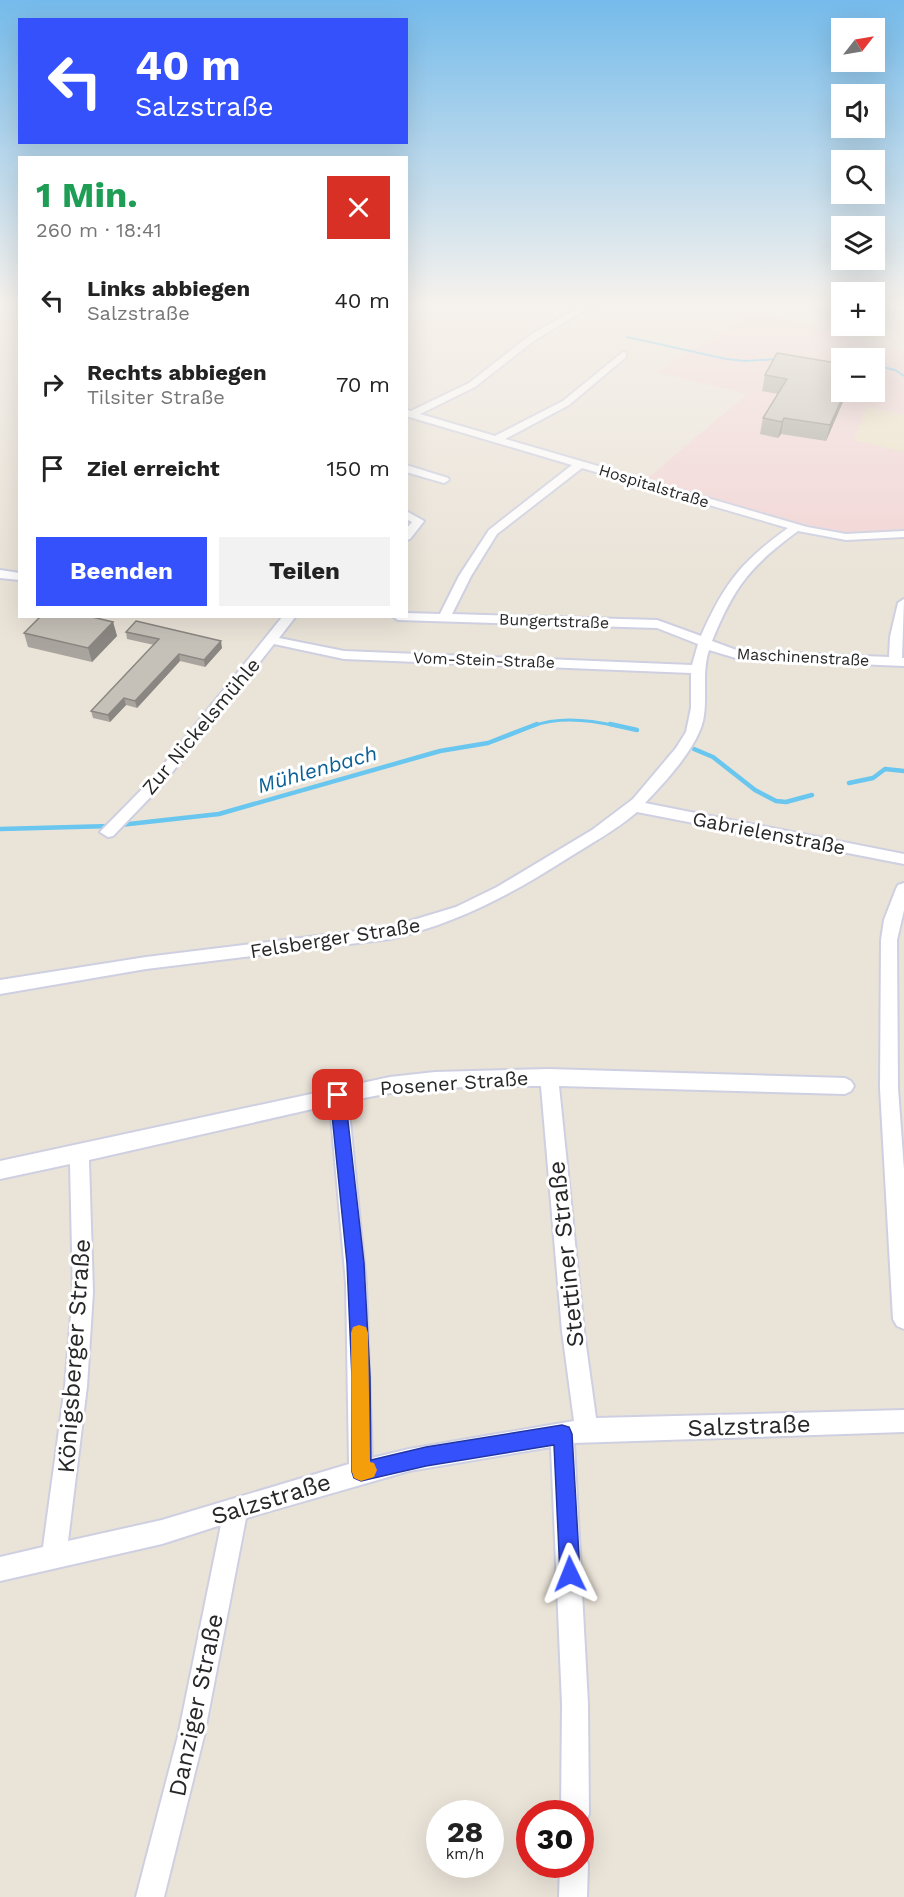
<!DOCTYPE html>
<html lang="de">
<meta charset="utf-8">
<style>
:root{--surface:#fff;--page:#f2f2f2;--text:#222;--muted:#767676;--accent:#3451fc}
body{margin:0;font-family:"Work Sans",sans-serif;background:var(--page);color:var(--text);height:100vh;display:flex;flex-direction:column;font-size:22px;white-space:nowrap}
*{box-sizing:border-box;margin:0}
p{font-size:20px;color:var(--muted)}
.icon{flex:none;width:33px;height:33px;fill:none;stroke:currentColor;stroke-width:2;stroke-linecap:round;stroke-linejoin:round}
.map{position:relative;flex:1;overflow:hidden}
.side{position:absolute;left:18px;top:156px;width:390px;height:462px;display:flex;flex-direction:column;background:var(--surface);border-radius:0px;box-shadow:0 6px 24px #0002}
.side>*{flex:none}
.banner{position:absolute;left:18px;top:18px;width:390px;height:126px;border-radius:0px;box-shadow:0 6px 24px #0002;background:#3451fc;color:#fff;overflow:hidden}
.needle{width:39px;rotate:59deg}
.fabs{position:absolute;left:831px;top:18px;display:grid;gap:12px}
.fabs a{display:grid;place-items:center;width:54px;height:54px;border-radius:0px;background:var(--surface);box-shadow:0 6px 24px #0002;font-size:30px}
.speed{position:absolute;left:426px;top:1800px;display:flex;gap:12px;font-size:30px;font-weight:700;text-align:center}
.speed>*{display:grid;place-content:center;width:78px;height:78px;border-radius:50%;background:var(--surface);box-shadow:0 6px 24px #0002;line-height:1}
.speed small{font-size:15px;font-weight:400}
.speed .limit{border:9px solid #d22;background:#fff;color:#111}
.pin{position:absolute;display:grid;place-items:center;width:51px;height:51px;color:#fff;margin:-26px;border-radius:12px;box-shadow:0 3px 9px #0006}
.me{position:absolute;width:66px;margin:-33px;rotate:358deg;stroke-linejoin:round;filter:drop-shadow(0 0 4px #0008)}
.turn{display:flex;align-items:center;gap:21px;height:126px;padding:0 18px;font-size:27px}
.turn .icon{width:78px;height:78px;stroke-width:2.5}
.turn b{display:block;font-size:42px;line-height:51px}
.round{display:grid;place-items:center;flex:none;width:63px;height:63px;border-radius:0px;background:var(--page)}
.overview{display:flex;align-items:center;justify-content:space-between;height:102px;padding:0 18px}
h1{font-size:36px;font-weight:700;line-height:45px;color:#1e9e55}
.action{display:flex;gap:12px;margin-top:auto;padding:12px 18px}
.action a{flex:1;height:69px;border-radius:0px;background:var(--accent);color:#fff;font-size:24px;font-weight:700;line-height:69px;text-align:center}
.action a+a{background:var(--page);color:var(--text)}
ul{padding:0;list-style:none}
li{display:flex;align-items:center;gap:18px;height:84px;padding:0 18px}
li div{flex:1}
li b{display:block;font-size:22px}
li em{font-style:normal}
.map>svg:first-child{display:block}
.education{fill:#ede2c7}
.medical{fill:#f2d5d5;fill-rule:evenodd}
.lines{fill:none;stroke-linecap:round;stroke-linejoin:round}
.stream-far2{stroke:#68c6ef;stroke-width:2}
.stream-far1{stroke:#68c6ef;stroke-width:3}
.stream{stroke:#68c6ef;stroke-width:4.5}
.minor-casing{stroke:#ced0e1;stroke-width:4}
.tertiary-casing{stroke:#ced0e1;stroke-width:2}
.minor{fill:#fff;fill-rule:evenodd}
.tertiary{fill:#fff;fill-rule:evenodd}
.wall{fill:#a9a59e}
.shaded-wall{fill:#8a8681}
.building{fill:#c5c0b8;stroke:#8a8681;stroke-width:1.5}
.route{fill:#3451fc;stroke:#2235a4;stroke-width:1.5}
.slow{fill:#f59e0b}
.labels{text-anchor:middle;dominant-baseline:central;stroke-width:6;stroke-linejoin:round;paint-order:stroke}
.far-street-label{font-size:16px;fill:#272727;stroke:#fff}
.street-label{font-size:20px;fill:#272727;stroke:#fff}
.water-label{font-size:21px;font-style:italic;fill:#0b6197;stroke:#fff}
.near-street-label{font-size:24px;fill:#272727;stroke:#fff}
</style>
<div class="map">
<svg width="904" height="1897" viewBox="0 0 904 1897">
<rect width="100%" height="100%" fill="#eae3d8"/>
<path class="education" d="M867,407L904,414V452L853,440Z"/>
<path class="medical" d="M756,312L904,351V414L867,407L854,440L904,452V531L851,534L795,526L647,479L747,394L655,372ZM842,358H874V392H842Z"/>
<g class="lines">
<g class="stream-far2">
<path d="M627,337L726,359L745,361L777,359"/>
<path d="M874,365L895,370L904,376"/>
</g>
<path class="stream-far1" d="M533,726C559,716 591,720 617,726"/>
<g class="stream">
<path d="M610,724L637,730"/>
<path d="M694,749L713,757L755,790L776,801L786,802L812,795"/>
<path d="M849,783L873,778L885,769L904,771"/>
<path d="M120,825L219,814L440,751L488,743L537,724"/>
<path d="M0,829L111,826"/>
</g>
<g class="minor-casing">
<g id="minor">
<path d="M0,305H9L0,311Z"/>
<path d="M582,305H593L535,340L475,387L420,414L495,436L563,401L623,352L626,353V357L569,405L505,439L807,527L846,534L904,531V537L846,540L798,531C750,566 734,587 712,641L739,651L889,657L890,637L898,603L904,599L902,658H904V666L739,659L709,650C702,671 707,693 704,715C701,744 665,782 645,803L904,854V864L637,812C616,830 592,843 568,858C510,895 458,923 390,939L146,969L0,994V980L146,957L390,927L456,907L497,887L592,830L633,799L676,748L686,732L691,708V673L344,659L274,644L162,785L113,836L108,837L100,832L152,779L283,616H296L279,638L344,651L692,665L698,644L657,628L398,620L392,616H406V613L440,614L459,576L489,530L572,465L406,416V410L411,411L469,383L529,336ZM582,468L788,528C741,562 724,584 701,636L657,620L452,614L471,576L497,534Z"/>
<path d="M406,465L448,478L449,480L444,483L406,472Z"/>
<path d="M406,511L424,521L410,539L406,540V529L412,522L406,519Z"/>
<path d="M0,570L20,573V580L0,578Z"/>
<path d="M904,883V910L897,940L898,1088L904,1170V1329L897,1326L893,1319L880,1088L881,940L884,920L896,889L898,885Z"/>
<path d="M549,1069L845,1078L851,1081L854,1086L851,1091L845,1094L559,1086L584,1331L596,1418L904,1410V1432L574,1443L588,1704L589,1814L585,1824L580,1825V1814H561L562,1704L551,1447L409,1471L246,1518L204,1736L164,1897H136L178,1736L221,1525L162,1544L0,1581V1557L43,1547L65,1386L73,1292L70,1164L0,1179V1161L390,1077L435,1072ZM476,1086H541L562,1331L574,1421L409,1449L372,1458L366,1283L348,1101L390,1093ZM330,1105L346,1283L349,1464L162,1520L68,1541L87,1386L93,1292L89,1160Z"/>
<path d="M580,1853L584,1854L588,1864L587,1897H559L560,1864H580Z"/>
</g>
</g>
<g class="tertiary-casing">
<path id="tertiary" d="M888,305L904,306V312L889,307Z"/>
</g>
<use href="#minor" class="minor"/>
<use href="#tertiary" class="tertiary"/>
</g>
<g class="wall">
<path d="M777,353L842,392H855L851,398L845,397L826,441L781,434L778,438L760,434L763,418L778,394L762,391L765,375Z"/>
<path d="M113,622L117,636L92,662L28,647L24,633Z"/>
<path d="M126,632L222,648L205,667L180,661L137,708L126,705L110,722L93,718L91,711L154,645L127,639Z"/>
</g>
<g class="shaded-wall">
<path d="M845,392H847L845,397L826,441L830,425Z"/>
<path d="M784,418L781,434L778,438L782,422Z"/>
<path d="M113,622L117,636L92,662L88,648Z"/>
<path d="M221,641L222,648L205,667L204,660Z"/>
<path d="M179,654L180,661L137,708L135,701Z"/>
<path d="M124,698L126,705L110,722L108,715Z"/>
</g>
<g class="building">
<path d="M777,353L842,364V392H845L830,425L784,418L782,422L763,418L787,379L765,375Z"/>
<path d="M41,616H88L113,622L88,648L24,633Z"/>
<path d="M136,621L221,641L204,660L179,654L135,701L124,698L108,715L91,711L159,639L126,632Z"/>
</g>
<linearGradient id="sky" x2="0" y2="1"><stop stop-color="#75bbeb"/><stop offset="0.53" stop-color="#f6f2ed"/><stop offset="1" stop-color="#f6f2ed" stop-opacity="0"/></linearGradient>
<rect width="904" height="571" fill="url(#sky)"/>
<path class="route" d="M338,1089L343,1091L345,1095L364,1263L370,1377L371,1460L426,1447L562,1425L569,1427L572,1434L580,1574L577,1581L570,1584L563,1581L560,1574L554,1445L426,1466L361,1481L354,1478L352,1472V1377L347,1263L330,1095L332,1091Z"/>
<path class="slow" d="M359,1325L366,1327L368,1333L370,1462L374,1463L377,1470L374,1477L361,1481L354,1478L352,1472L351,1333L353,1327Z"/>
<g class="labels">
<g class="far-street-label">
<text transform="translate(654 486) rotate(17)">Hospitalstraße</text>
<text transform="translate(554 621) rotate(2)">Bungertstraße</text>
<text transform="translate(803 657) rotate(3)">Maschinenstraße</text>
<text transform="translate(484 660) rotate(2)">Vom-Stein-Straße</text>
</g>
<g class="street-label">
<text transform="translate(201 726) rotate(-50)">Zur Nickelsmühle</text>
<text transform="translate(769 833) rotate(11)">Gabrielenstraße</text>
<text transform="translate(335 938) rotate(-9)">Felsberger Straße</text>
<text transform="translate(454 1083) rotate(-4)">Posener Straße</text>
</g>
<g class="water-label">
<text transform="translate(317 769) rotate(-16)">Mühlenbach</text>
</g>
<g class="near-street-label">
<text transform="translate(566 1254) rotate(-96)">Stettiner Straße</text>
<text transform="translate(74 1356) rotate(-86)">Königsberger Straße</text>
<text transform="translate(749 1426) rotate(-2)">Salzstraße</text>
<text transform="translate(271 1499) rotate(-17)">Salzstraße</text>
<text transform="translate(196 1705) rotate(-78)">Danziger Straße</text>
</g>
</g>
</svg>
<div class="fabs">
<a><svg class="needle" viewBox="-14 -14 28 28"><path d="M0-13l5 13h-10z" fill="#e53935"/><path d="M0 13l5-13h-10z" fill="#767676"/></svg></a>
<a><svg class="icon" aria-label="sound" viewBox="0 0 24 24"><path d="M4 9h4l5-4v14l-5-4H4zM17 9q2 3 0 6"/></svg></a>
<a><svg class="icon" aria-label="search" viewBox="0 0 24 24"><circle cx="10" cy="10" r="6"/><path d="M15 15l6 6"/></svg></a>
<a><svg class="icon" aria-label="layers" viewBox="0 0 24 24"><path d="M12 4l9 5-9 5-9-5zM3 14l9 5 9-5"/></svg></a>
<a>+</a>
<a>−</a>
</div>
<div class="speed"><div>28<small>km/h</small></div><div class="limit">30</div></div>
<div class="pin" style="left:338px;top:1095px;background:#d93025"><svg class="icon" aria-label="arrive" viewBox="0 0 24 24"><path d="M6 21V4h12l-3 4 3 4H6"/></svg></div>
<svg class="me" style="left:570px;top:1574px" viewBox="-20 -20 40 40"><path d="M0-17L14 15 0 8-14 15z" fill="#3451fc" stroke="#fff" stroke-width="4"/></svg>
<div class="banner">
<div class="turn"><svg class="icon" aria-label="left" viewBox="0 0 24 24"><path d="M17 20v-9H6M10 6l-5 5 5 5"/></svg><div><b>40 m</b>Salzstraße</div></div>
</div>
<section class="side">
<div class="overview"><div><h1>1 Min.</h1><p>260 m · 18:41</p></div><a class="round" style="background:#d93025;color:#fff"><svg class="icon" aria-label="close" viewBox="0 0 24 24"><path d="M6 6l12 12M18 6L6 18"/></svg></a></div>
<ul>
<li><svg class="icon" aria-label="left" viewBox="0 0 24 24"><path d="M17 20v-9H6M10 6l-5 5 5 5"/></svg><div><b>Links abbiegen</b><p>Salzstraße</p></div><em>40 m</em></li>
<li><svg class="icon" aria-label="right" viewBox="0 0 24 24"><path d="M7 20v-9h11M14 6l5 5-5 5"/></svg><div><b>Rechts abbiegen</b><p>Tilsiter Straße</p></div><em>70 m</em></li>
<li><svg class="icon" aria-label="arrive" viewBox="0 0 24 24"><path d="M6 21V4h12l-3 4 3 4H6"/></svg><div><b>Ziel erreicht</b></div><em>150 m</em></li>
</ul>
<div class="action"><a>Beenden</a><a>Teilen</a></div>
</section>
</div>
